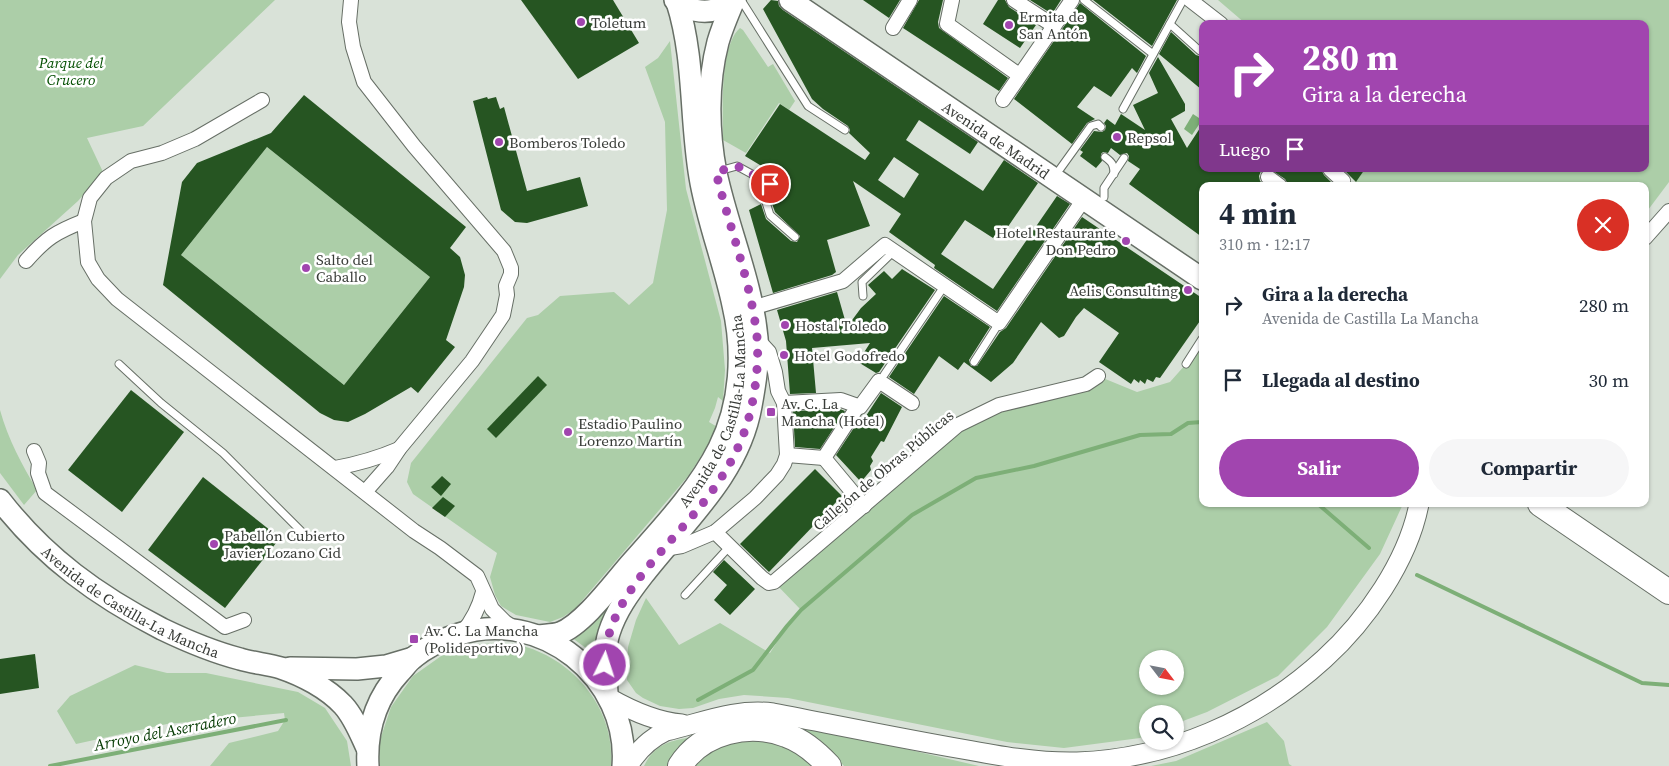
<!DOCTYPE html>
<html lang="es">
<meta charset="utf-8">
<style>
:root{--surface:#fff;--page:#f6f6f7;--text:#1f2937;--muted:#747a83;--accent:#a145af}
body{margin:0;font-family:"Source Serif 4",serif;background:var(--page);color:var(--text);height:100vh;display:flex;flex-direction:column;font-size:19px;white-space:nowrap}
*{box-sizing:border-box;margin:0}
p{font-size:16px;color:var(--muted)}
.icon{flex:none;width:28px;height:28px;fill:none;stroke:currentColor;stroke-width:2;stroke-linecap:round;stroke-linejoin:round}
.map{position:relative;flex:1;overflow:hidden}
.details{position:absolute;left:1199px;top:182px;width:450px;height:325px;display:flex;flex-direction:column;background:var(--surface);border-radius:10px;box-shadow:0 1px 4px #0004}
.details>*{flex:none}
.top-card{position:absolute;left:1199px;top:20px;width:450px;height:152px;border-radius:10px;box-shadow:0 1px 4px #0004;background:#a145af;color:#fff;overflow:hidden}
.needle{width:32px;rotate:122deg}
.fabs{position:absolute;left:1139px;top:650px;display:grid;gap:10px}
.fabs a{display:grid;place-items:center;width:45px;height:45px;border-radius:50%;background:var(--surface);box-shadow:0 1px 4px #0004;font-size:25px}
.pin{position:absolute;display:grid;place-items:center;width:42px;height:42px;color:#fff;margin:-21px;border:2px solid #fff;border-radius:50%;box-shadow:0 1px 5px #0007}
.me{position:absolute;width:55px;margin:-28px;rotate:4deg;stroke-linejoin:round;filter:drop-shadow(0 0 4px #0008)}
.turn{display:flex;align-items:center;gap:18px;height:105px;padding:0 20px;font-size:22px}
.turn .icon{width:65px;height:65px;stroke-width:2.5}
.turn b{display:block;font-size:35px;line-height:42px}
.then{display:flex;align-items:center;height:48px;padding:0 20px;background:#0003;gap:10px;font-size:19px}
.round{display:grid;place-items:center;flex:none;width:52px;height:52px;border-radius:26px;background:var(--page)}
.headline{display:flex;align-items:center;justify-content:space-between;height:85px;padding:0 20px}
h1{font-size:30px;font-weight:700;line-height:38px}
.button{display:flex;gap:10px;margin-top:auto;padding:10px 20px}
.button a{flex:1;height:58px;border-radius:30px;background:var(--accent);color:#fff;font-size:20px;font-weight:700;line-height:58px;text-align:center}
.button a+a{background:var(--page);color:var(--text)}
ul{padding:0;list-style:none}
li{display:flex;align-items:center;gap:15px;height:75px;padding:0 20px}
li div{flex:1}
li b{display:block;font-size:19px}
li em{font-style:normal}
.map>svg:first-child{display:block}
.green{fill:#accea8;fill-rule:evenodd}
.water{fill:#7daf77}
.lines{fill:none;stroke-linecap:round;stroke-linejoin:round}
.stream{stroke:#7daf77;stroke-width:4}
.building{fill:#265522;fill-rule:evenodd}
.lane-casing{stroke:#676f66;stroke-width:9}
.street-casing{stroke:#676f66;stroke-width:16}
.secondary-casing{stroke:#676f66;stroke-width:21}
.primary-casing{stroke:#676f66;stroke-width:24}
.highway-casing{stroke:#676f66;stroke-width:26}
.lane{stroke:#fff;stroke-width:7}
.street{stroke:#fff;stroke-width:14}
.secondary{stroke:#fff;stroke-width:19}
.primary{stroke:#fff;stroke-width:21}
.highway{stroke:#fff;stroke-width:24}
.route{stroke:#a145af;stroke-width:9;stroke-dasharray:0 16.2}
.poi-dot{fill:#a145af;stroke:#fff;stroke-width:2}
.labels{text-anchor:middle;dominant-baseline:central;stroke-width:5;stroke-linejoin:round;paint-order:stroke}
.poi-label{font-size:15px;fill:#393c38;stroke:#fff;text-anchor:start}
.park-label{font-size:15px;font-style:italic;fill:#034f00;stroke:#fff}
.street-label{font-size:15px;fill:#393c38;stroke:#fff}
.water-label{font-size:16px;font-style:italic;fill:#033901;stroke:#fff}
</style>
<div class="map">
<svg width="1669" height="766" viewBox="0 0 1669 766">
<rect width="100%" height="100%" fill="#d9e2d8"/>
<g class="green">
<path d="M0,0H275L143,126L87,138L103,172L78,201L18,255L0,279Z"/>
<path d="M1218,0H1669V182L1645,214V186H1353L1365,169H1645V24H1246Z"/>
<path d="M740,28L743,30L768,67L773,64L795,101L789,110L779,103L746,153L723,140C723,114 719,46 740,28Z"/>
<path d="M670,41L686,189L721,321L725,370L723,401L718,397L715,408L709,422L719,428L689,475L575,609L563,617L550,622L516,615L501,606L495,595L490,577L497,553L413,494L407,482L411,463L527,318L538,315L560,296L614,292L629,305L653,283L667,210L665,122L645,67L658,58Z"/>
<path d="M267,147L430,277L344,385L181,255Z"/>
<path d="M1202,339V504H1403L1380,554L1327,627L1278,676L1207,712L1175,724V714H1148L1147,735L1140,738L1064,748L1007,742L788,698L744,695L719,699L693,708L679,709L660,706L643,698L636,693L627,680L628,647L636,620L646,598L679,645L720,623L770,653L787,626L801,610L774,582L958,425L1098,376L1137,392L1170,382L1186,364ZM1148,659H1175V686H1148Z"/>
<path d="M0,410C8,439 22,465 37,490L24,505L0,473Z"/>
<path d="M619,587L600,627L594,654L571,637Z"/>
<path d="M480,644C493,644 507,642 519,645C573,658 616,709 611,766H380L379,743L391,707L413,676L444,654Z"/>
<path d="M135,665L167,673H206L298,692L325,708L347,741L351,766H210L229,743L278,731L285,720L284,713L167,724L76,744L57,711L70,696Z"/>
<path d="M1267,722L1284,741L1289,764L1292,766H1151L1176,761Z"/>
<path d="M784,723L837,733L979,766H844L819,739Z"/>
<path d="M700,736L673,766H644C656,741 675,740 700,736Z"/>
<path d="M747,739C781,741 791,744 818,766H695C707,750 729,744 747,739Z"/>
</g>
<path class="water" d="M1193,114L1202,120L1192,135L1184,129Z"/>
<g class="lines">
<g class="stream">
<path d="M1318,504L1369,548"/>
<path d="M1417,575L1642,683L1669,685"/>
<path d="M698,700L753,670L787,626L801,610L912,515L976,478L1034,466L1140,435L1171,434L1188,423L1202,422"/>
<path d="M50,766L286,720"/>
</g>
</g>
<g class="building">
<path d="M521,0H613L639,43L578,79Z"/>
<path d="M771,0L778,1L779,6L783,10L978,142L970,154L919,120L906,140L983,191L1004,160L1038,183L1005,231L1000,228L993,238L965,220L941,254L993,289L1057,196L1070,204L997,311L934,268L935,265L889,232L901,214L853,181L870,226L827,240L836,272L832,275L773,293L749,210L761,204L766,219L791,241L797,242L800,236L775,212L770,198L783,179L745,156L780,104L865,160L870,153L849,133L850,130L848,126L823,109L812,99L763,9ZM894,157L919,174L904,198L878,180Z"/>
<path d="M863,0H900L889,18Z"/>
<path d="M919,0H943L938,22L939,28L1008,78L999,91L903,28Z"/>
<path d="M998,0H1005L1009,7L1036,25L1020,48L983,24Z"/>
<path d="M1030,0H1061L1052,14Z"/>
<path d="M1093,0H1177L1152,46Z"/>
<path d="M1080,3L1146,56L1137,73L1132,68L1111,97L1094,86L1077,107L1095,119L1087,123L1072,144L1014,99Z"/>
<path d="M1171,32L1196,55L1202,57V90L1159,54Z"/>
<path d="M1158,57L1185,104V111L1171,119L1187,148L1202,125V169H1266L1261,171L1259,176L1260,181L1266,186H1202V237L1129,184L1140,169L1128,161L1129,156L1127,153L1120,155L1111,148L1108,153L1103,152L1101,154L1102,161L1096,168L1080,156L1083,152L1080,150L1094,131L1102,132L1105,130L1106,126L1104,123L1107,119L1115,125L1121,114L1145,130L1133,105L1158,93L1149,73Z"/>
<path d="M304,95L466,227L450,248L460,257L465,275L464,287L446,340L455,347L418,393L411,387L365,414L348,422L334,420L320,413L163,285L182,182L197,163L271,133ZM267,147L430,277L344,385L181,255Z"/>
<path d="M487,97L488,99L496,97L500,109L504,107L527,191L580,177L588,206L527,223L515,222L501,210L473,101Z"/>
<path d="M1270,169H1321L1324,175L1332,183L1331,186H1289L1285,179Z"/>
<path d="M1343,169H1365L1356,182Z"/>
<path d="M1082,217L1202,298V318L1160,378L1156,377L1153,382L1147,379L1145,384L1140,380L1139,383L1134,379L1131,384L1099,362L1119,333L1084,308L1076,317L1064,336L1059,338L1041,322L1013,363L991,382L964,362L958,370L939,356L914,394L889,377L944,296L990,327L969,360L971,366H977L1000,332L1006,328Z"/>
<path d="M902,269L935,290L879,372L876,373L858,362L870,343L812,348L816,393L790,394L786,341L777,310L837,292L847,327L861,308L876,294L868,285L884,271L892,279Z"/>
<path d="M538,376L547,385L496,438L487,429Z"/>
<path d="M131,390L184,432L122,512L68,470Z"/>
<path d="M881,393L902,407L884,442L881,441L871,457L873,461L870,466L871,470L861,482L836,455L861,417L864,419Z"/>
<path d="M840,409L845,411L820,449L795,447L793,411Z"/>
<path d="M815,469L842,496L769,572L740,544Z"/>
<path d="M442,476L451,484L441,496L431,487Z"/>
<path d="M203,477L280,538L225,608L148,550Z"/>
<path d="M443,497L455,506L445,517L432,508Z"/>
<path d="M724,560L755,589L730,615L714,600L727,585L713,572Z"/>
<path d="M35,654L39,688L0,694V659Z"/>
</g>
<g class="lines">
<g class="lane-casing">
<g id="lane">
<path d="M741,0L808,106L845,130"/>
<path d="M1084,0L1153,54"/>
<path d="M1170,24L1200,51"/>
<path d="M1123,109L1183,0"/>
<path d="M1105,157C1112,162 1114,165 1114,174"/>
<path d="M1060,169L1091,126L1098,124L1101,127"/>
<path d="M719,171L737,166L770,184L764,196L770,215L795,237"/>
<path d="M1104,197V188L1124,158"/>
<path d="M863,296L862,282L894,251"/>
<path d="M974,362L999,323"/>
<path d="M119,364L161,403L223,453L305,535"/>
<path d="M1186,364L1202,339"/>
<path d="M884,375L945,285"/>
<path d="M685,595L730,546"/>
</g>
</g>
<g class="street-casing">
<g id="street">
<path d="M351,0L349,22L353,47L364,82L414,146L504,251L511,268V274L506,286L507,295L503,315L472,361L399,449L387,467L365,492"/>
<path d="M952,0L947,24L1019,75"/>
<path d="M1014,0L1054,26"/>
<path d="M1190,0L1221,24"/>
<path d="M893,28L910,0"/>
<path d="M262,100L195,139L162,153L131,161L106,178L90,198L84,221L88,262L98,279L117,299L414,531L440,548L477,576L492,609L505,622L517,630"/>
<path d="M1003,100L1072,0"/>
<path d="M1330,169L1343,181L1340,186"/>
<path d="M1268,177L1280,186"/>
<path d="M1645,238L1669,211"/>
<path d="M26,261C46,238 56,232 84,221"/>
<path d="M752,308L843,281L885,245L999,323L1084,199"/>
<path d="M784,403L841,400L858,406L824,458L787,455"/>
<path d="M858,406L860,407L879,381L912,403"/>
<path d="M34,451L39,463L38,473L45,493L225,627L244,620"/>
<path d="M824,458L864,506"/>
<path d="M335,468C357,464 378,458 399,449"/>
<path d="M715,532L762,578L769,583L774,582L958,425L999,405L1086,384L1098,376"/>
<path d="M664,549L682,546L715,532L755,498L777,475L784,464L787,455L784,403L778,391L775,372L769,352L757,339"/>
<path d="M462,633C473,620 479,608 483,592"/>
</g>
</g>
<g class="secondary-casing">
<g id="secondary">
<path d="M609,698C632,711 656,722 682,724"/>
<path d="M628,766C638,750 649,739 666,731C701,723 736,708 773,713C836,725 899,738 962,749C1000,756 1038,763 1077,762C1169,759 1256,721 1324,659C1366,621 1408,561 1419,504"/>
</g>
</g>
<g class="primary-casing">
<g id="primary">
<path d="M675,0C685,10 704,14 717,9C723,7 729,3 735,0"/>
<path id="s1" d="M790,0L1202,279"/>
<path id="s2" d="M0,500C45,558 98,596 162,629C187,641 213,652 240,659C253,663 268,664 281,668C302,675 327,688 343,705C354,717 360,733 367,748"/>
<path id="s3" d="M538,636C545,635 554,635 560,633C584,624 615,581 632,562C663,527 698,490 719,448C741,404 744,352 733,305C724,262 707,220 700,177C690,119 695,58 677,2"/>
<path d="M290,668L357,669L386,666L413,658"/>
<path d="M607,693C606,673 603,652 609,633C616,611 629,593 643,575C684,522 739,475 751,406C755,384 759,360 757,338C752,282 728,229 716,173C708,132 707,84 718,42C722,28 728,14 734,0"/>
<path d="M368,766C366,731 376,698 400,672C404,668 408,662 413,658C425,648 441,640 456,635C540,606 630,678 623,766"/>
</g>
</g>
<g class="highway-casing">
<g id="highway">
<path d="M1540,504L1669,592"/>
<path d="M680,766C702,731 750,721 786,735C803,741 817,753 829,766"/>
</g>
</g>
<use href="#lane" class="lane"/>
<use href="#street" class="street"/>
<use href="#secondary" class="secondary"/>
<use href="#primary" class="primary"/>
<use href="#highway" class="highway"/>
</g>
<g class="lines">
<path class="route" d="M605,665C603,602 667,549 703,503C725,475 743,445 751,409C756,387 759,360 757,337C751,281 729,227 716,172L737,166L770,184"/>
</g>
<g class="poi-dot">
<circle cx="581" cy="22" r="5"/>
<circle cx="1009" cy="25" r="5"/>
<circle cx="1117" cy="137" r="5"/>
<circle cx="499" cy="142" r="5"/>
<circle cx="1126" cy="241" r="5"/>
<circle cx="306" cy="268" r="5"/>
<circle cx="1188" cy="290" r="5"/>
<circle cx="785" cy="325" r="5"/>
<circle cx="784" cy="355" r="5"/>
<rect x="766" y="407" width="10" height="10" rx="2.5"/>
<circle cx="568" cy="432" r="5"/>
<circle cx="214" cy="544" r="5"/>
<rect x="409" y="634" width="10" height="10" rx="2.5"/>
</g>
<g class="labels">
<g class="poi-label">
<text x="1019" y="16">Ermita de<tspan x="1019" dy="17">San Antón</tspan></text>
<text x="591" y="22">Toletum</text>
<text x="1127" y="137">Repsol</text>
<text x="509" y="142">Bomberos Toledo</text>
<text x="1116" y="232" text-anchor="end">Hotel Restaurante<tspan x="1116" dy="17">Don Pedro</tspan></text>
<text x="316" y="259">Salto del<tspan x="316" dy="17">Caballo</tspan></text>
<text x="1178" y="290" text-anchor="end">Aelis Consulting</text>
<text x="795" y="325">Hostal Toledo</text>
<text x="794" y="355">Hotel Godofredo</text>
<text x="781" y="403">Av. C. La<tspan x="781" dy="17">Mancha (Hotel)</tspan></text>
<text x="578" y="423">Estadio Paulino<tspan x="578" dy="17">Lorenzo Martín</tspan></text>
<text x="224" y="535">Pabellón Cubierto<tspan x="224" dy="17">Javier Lozano Cid</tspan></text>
<text x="424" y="630">Av. C. La Mancha<tspan x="424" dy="17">(Polideportivo)</tspan></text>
</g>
<g class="park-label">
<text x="71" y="62">Parque del<tspan x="71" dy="17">Crucero</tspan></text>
</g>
<g class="street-label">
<text stroke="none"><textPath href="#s1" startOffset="249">Avenida de Madrid</textPath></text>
<text stroke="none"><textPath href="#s3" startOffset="302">Avenida de Castilla-La Mancha</textPath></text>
<text transform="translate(883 470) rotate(-40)">Callejón de Obras Públicas</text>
<text stroke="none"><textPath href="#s2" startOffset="168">Avenida de Castilla-La Mancha</textPath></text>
</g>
<g class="water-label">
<text transform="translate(165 731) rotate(-11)">Arroyo del Aserradero</text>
</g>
</g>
</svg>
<div class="fabs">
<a><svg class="needle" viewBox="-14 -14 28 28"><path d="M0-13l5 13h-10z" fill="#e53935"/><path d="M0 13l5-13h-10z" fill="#747a83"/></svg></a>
<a><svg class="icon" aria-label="search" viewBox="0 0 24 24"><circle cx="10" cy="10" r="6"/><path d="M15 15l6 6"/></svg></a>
</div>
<div class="pin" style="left:770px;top:184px;background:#d93025"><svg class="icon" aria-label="arrive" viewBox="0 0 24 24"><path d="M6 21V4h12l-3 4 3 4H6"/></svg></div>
<svg class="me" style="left:605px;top:665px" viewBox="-20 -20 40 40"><circle r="17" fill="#a145af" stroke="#fff" stroke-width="3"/><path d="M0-11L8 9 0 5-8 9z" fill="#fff"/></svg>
<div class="top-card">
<div class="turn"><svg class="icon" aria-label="right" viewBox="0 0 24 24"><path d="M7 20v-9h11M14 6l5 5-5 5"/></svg><div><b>280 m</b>Gira a la derecha</div></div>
<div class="then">Luego<svg class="icon" aria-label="arrive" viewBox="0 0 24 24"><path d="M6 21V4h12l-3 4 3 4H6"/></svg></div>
</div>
<section class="details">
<div class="headline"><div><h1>4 min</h1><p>310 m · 12:17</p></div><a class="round" style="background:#d93025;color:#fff"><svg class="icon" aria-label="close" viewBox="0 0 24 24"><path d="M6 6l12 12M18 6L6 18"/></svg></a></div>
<ul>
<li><svg class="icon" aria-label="right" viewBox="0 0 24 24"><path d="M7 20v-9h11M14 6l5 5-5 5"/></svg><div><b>Gira a la derecha</b><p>Avenida de Castilla La Mancha</p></div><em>280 m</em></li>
<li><svg class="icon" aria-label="arrive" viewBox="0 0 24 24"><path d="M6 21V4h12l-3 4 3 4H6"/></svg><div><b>Llegada al destino</b></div><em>30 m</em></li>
</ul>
<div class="button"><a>Salir</a><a>Compartir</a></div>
</section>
</div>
